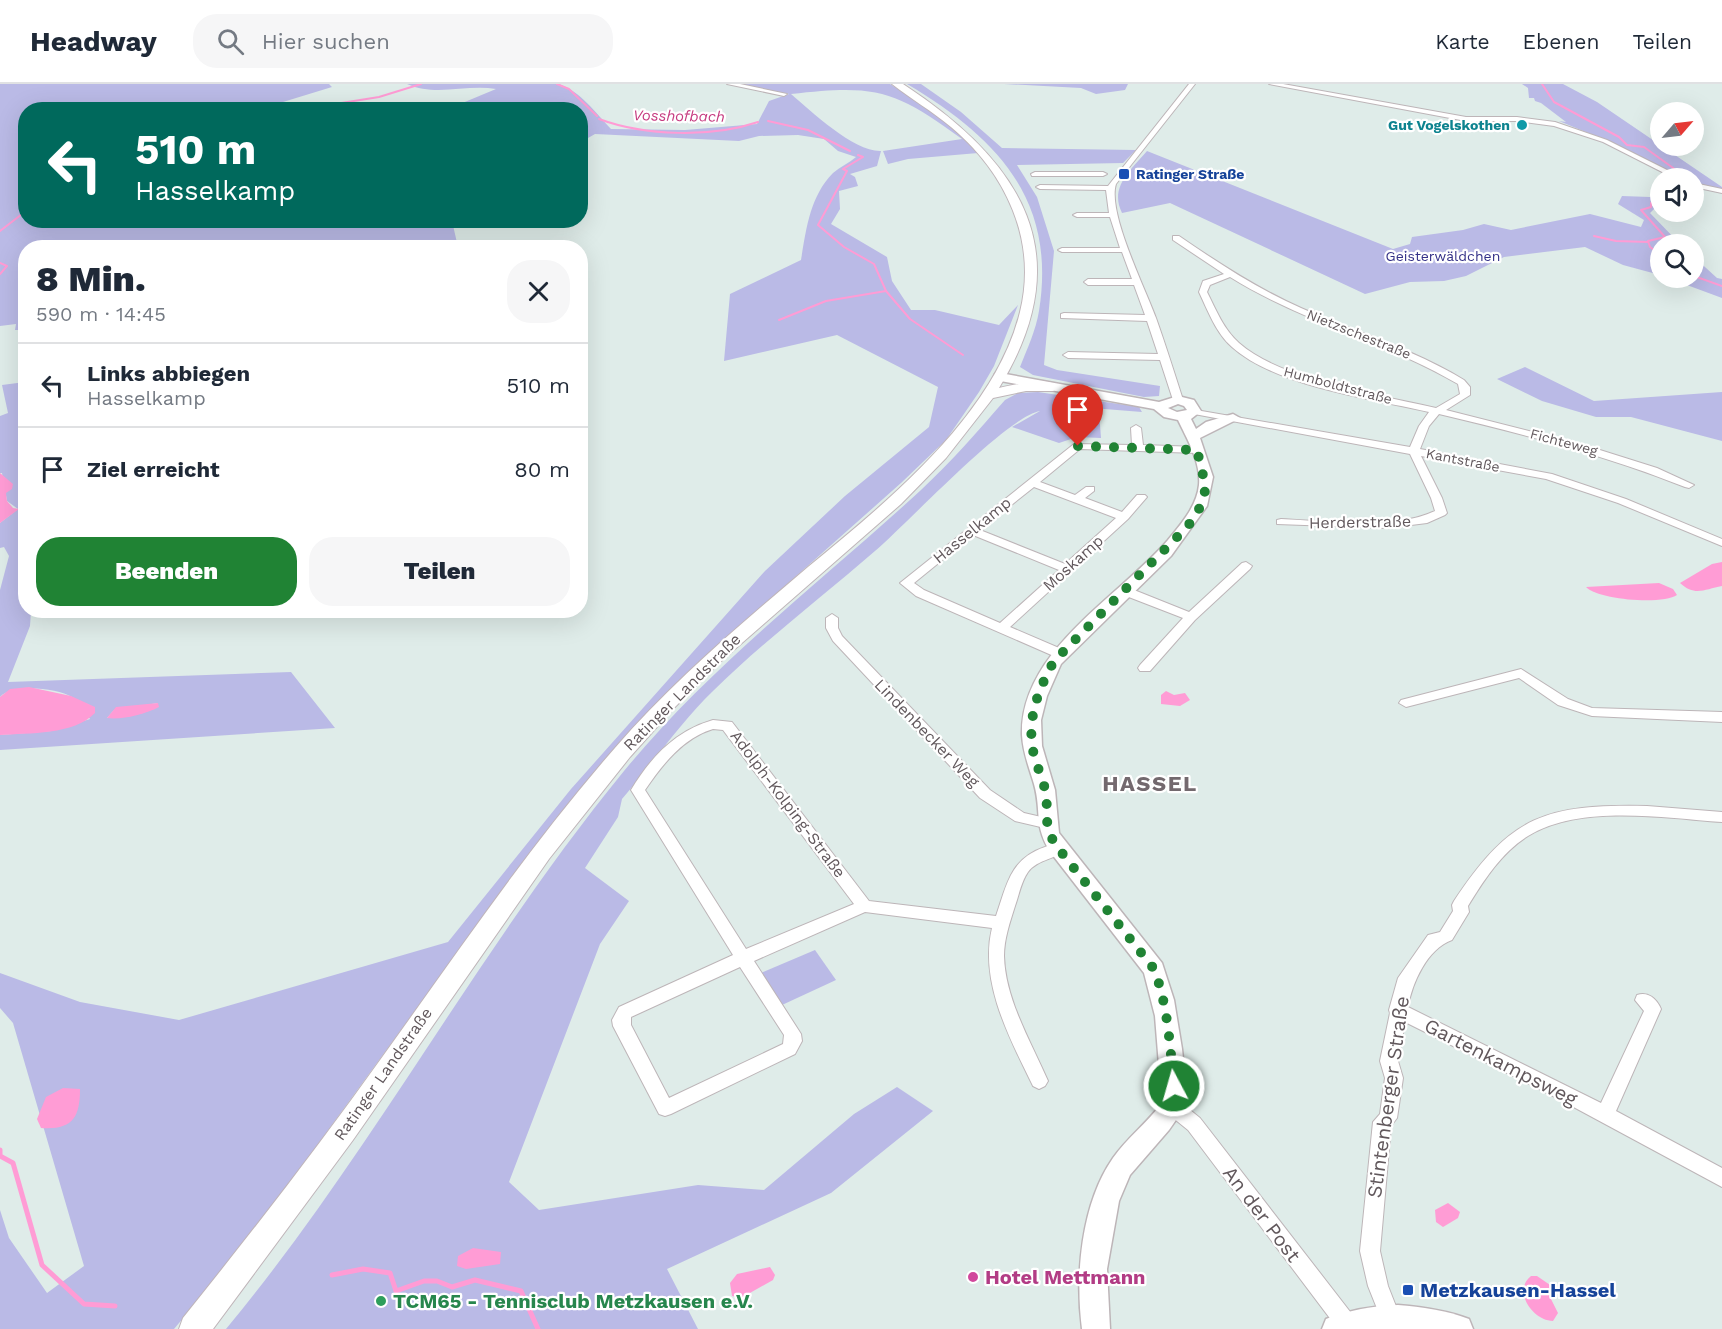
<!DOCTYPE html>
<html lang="de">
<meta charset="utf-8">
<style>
:root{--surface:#fff;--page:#f6f6f7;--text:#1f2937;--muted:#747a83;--line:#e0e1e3;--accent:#208334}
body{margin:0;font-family:"Work Sans",sans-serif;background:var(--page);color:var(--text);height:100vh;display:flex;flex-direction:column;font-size:22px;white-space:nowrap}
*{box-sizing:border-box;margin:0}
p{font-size:20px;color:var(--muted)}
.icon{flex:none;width:33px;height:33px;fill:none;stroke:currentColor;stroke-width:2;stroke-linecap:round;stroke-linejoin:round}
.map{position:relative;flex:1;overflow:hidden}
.details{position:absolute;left:18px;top:156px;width:570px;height:378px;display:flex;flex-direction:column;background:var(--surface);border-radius:24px;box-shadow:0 6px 24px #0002}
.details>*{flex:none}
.banner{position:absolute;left:18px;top:18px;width:570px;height:126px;border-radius:24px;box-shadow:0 6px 24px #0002;background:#00695c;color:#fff;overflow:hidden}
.needle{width:39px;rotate:62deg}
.controls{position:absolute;left:1650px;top:18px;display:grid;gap:12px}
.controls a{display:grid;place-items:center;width:54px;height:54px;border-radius:50%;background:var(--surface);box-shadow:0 6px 24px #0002;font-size:30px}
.pin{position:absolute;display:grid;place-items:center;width:51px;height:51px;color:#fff;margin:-62px -26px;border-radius:50% 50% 50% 0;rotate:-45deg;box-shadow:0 0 6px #0007}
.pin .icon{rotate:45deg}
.me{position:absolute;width:66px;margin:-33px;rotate:354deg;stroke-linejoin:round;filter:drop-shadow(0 0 4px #0008)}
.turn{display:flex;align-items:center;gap:21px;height:126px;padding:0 18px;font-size:27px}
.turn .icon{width:78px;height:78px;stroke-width:2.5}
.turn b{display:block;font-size:42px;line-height:51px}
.round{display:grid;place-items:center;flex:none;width:63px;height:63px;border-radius:24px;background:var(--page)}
.summary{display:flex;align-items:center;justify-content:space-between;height:102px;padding:0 18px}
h1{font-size:36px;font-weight:800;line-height:45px}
.action{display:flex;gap:12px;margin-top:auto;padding:12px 18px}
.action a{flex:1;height:69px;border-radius:24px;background:var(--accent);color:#fff;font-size:24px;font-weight:800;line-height:69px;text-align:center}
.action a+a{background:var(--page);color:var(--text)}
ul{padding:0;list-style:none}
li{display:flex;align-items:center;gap:18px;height:84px;padding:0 18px;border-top:2px solid var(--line)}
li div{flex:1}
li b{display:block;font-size:22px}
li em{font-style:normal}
header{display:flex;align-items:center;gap:36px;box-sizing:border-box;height:84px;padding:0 30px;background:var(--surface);border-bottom:2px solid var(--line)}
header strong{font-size:28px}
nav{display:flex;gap:33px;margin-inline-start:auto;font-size:21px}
.search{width:420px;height:54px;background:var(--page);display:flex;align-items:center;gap:15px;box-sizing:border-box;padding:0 21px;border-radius:24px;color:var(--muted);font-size:22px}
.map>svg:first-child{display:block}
.green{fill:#babae6;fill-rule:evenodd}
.water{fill:#ff9cd5}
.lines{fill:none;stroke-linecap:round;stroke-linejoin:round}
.stream-far1{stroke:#ff9cd5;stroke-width:2}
.stream{stroke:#ff9cd5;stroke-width:5}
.minor-casing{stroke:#bdb5b8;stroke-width:2}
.tertiary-casing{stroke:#bdb5b8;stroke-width:3}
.secondary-casing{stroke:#bfb5b9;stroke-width:2}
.minor{fill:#fff;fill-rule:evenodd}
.tertiary{fill:#fff;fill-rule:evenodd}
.secondary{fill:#fff;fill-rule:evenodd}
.route{stroke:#208334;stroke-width:10;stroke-dasharray:0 18}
.culture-dot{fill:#0f9aa8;stroke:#fff;stroke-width:2}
.transit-dot{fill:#1a4fb4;stroke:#fff;stroke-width:2}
.hotel-dot{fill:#d1479c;stroke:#fff;stroke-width:2}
.leisure-dot{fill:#2e9e5b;stroke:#fff;stroke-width:2}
.labels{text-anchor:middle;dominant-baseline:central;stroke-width:4.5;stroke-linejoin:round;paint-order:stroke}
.far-culture-label{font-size:14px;font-weight:bold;fill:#0d838f;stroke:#fff;text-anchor:end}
.far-transit-label{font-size:14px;font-weight:bold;fill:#164399;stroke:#fff;text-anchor:start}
.far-park-label{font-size:14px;fill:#343187;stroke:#fff}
.far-street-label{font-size:14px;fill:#61585c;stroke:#fff}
.far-water-label{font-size:15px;font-style:italic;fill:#c63b80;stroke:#fff}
.street-label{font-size:16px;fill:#61585c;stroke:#fff}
.near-street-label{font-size:20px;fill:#61585c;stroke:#fff}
.near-hotel-label{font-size:20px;font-weight:bold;fill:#b23c85;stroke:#fff;text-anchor:start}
.near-transit-label{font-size:20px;font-weight:bold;fill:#164399;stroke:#fff;text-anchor:start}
.near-leisure-label{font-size:20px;font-weight:bold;fill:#27864d;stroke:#fff;text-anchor:start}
.district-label{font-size:22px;font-weight:bold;letter-spacing:1.5px;fill:#73696e;stroke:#fff}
</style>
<header>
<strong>Headway</strong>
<div class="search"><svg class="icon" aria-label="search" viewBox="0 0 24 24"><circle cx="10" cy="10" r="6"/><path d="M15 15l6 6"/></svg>Hier suchen</div>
<nav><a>Karte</a><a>Ebenen</a><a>Teilen</a></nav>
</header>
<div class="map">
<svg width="1722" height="1245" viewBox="0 0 1722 1245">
<rect width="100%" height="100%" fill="#dfece9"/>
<g class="green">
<path d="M0,0H329L332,3L283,18L293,25L26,26V136L452,137L458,163L26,164L25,246H15L16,240L0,242Z"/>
<path d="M407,0H559C581,8 595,28 611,45L685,46L757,40L769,17L789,10L737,0H890L954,41L978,69L908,75L888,80L883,67L962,55C895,6 877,0 791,10C811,27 854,68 881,67L877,82L850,90L855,93L858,102L839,107L840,125L831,140L887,173L892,197L911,226H935L999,241L1018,221L994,282L979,308L946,356L901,399L713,566L585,699L528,771L247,1158L174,1245H0V1126L9,1154L47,1209L84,1182L13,939L0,924V889L80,918L179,936L448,858L571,705L765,487L845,412L929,343L938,303L837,251L724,277L730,210L801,176C806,146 810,112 833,89C840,83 849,79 856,73L838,67L824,55L798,51L759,52L739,57L595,50L581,58L580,26L448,25L496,5C466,0 436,13 407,0Z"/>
<path d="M907,0H921L961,28L1002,64L1136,66L1123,79L1017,81L1037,113L1054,167L1044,281L1057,286L1160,302L1159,312L1144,313L1033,291L1020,283C1027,265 1036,246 1039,227C1057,115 996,53 907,0Z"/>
<path d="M1004,0H1128L1125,6L1096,10L1081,4Z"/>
<path d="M1522,0H1563L1597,18L1722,103V105L1694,99V94H1681L1610,58L1559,37L1566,38L1541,19L1535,17L1534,14H1529L1528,4Z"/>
<path d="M1147,67L1393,165L1410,160L1412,153L1463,146L1484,140L1511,146L1590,130L1641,143L1644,136L1618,120L1622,112L1650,113L1660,110V119L1650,129L1680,160H1660V191L1623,181L1585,163L1504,173L1466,192L1444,197L1410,198L1365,210L1170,119L1122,129C1109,103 1131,86 1147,67Z"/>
<path d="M1694,173L1717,194L1722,195V214L1668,194H1694Z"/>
<path d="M1525,283L1594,317L1722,308V357L1631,333H1596L1542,317L1497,295Z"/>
<path d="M25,298L26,526L31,527L30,542L8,598L291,588L335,644L0,666V651L51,647L90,635C85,628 79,617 72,613C57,604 12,599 0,613V506L9,472L4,463L0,464V439L18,425L7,417L2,389H0V332L8,329L2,301ZM158,619L143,629L107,634L114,626Z"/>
<path d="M1038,308L1139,323L1142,328L1067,322L1057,324L1099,327L1101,354L1077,353L1059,359L1012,343L1040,327C1006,333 908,439 875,467C821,514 764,557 713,607C680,639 652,680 622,715L618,733L585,784L629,817L600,860L509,1098L539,1126L698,1101L764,1106L854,1030L897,1003L933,1027L831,1109L667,1185L698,1245H226C372,1069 479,864 624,687C711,581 821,498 921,406C951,378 978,347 1005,316L1018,309Z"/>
<path d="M815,866L836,896L782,921L761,889Z"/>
</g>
<g class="water">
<path d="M0,389L13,400L12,405L6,409L7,417L13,424L19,425L0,439Z"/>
<path d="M1722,478V502C1705,505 1695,513 1680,499L1712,480Z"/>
<path d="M1659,499L1673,505L1677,511C1663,521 1598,516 1586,503Z"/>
<path d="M29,603L71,612L95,623V629C74,651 29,649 0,651V613L10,605Z"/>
<path d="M1166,607L1174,611L1185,609L1190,616L1180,622L1161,620V611Z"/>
<path d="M158,619L159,623C146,630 122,636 107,634L116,623Z"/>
<path d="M63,1004L80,1005C80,1034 72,1046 41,1044L37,1035L46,1013Z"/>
<path d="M1448,1119L1460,1128L1458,1134L1443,1143L1436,1138L1435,1126Z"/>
<path d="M473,1164L501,1168L500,1180L466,1185L457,1182L458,1172Z"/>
<path d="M770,1183L775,1191L773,1196L741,1214L732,1212L730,1199L737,1190Z"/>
<path d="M1531,1192H1537L1553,1203L1551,1215L1558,1229L1553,1237C1533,1237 1512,1207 1531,1192Z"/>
</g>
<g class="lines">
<g class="stream-far1">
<path d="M557,0L569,5L597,32"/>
<path d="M1542,0L1554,18L1619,53L1627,61L1644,63L1687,94"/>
<path d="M335,20L379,13L421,0"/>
<path d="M308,26L328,21"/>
<path d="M599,35C645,52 711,54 758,38"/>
<path d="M768,37L808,46L850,67"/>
<path d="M858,71L863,73L843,85L847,87L818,141L844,163L874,180L886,207L910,235L963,271"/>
<path d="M1660,113L1651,119V123L1641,126L1665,153L1648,157L1650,163L1660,170"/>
<path d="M0,147L26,127"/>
<path d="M1594,152L1616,157L1648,158"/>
<path d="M0,179L7,182L0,190"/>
<path d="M1694,192L1722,202"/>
<path d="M779,236L826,217L886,207"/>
</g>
<g class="stream">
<path d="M0,1066V1072L13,1079L42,1181L84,1220L115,1222"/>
<path d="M332,1191L363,1185L390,1189L396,1207L424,1197H437L452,1203L475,1196L521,1207L538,1245"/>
</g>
<g class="minor-casing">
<g id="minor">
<path d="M727,0H740L787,10L784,12Z"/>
<path d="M1189,0H1195L1116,100C1107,128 1145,204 1156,234C1166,262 1174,288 1183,316L1178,319L1173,316L1160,276L1068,274L1063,271L1068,268L1158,270L1147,237L1061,234V230L1064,229L1145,231L1134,201H1088L1084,198L1088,195H1132L1122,168H1062L1058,166L1062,164H1120L1110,133H1077L1073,131L1077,129H1109L1106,106L1040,105L1036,103L1040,101L1108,102Z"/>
<path d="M1269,0H1283L1466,33H1517L1555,38L1607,56L1683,94H1674L1603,58L1554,42L1517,37H1466Z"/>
<path d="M1035,88H1103L1107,90L1103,92H1032L1031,90Z"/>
<path d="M1694,99L1722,105V109L1694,103Z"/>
<path d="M1173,152H1179C1218,179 1258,205 1301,224C1356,248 1413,265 1464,296L1470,303V311L1446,326L1584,361L1657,384L1694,401L1689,404L1685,403C1605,371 1523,350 1439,330L1429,342L1420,365L1552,390L1626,415L1722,455V462L1618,419L1546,395L1421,372L1442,414L1447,429L1445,431L1427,439L1387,444L1277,440V436L1281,435C1328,437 1392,447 1435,427L1431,414L1410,370L1194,330L1190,329V325L1410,363L1419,342L1429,328C1373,315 1275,302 1232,263C1216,249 1208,227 1199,208L1203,197L1224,190L1173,156ZM1230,193C1302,238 1385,257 1458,300L1460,310L1436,324C1380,311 1282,297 1239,259C1224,246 1216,226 1207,208L1210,201Z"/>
<path d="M1136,341L1141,344L1143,361L1197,363L1202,366L1197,369L1080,365L1040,398L1075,411L1086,403H1094V407L1085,414L1122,428L1137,411H1145L1147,413L1128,435L1010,543L1066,567L1067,570L1066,573H1056L916,512L900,499L1074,360L1132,361L1131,344ZM1034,403L1116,434L1065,480L980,446ZM973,451L1059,486L1000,539L924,506L914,499Z"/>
<path d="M1246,478L1252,482L1250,485L1195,536L1150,587H1140L1138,584L1140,581L1183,534L1121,510L1119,507L1121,504H1129L1189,528L1242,479Z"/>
<path d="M832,530L838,534V544L842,552L990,706L1024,729L1050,735L1052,739L1050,743L1045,744L1015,737L980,714L833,557L826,544V534Z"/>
<path d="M1521,585L1568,615L1592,624L1722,628V638L1592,632L1558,621L1519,594L1406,623L1399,619L1401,616Z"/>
<path d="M713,636L732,638L869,817L996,832C1007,800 1010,775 1045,763C1052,760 1057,758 1063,760L1066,764C1059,775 1037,775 1028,788C1021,798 1019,811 1015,822C1010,838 1004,855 1004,872C1005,915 1031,958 1048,997L1045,1002L1039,1005L1033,1002C1010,955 979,898 992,844L865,828L754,877L801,950L802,957L795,970L671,1030L665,1032L659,1030L613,942L612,936L619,923L733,871L631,706C651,673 675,647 713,636ZM713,645L723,646L854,820L746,865L645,706C662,681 683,654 713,645ZM740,883L784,951L783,960L669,1014L631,941V933Z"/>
<path d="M1647,722L1722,728V738C1663,734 1580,720 1528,752C1502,768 1484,796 1468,822L1469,828L1452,856C1427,865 1412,899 1408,923L1601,1019L1644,927L1635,916L1637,911C1648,907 1657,915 1661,925L1616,1027L1722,1084V1103L1555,1013L1405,938L1398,977L1403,994L1397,1034L1391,1042L1380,1167L1388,1202L1401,1235L1398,1242L1392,1245L1384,1242L1368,1202L1360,1167L1373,1038L1380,1030L1385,994L1380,977L1390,929L1389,926L1398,894L1428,851L1440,848L1453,827L1452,821L1454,817C1511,731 1546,720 1647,722Z"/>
<path d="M1173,1015L1179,1017L1200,1034L1358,1238L1361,1245H1338L1188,1046L1167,1029L1164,1023L1167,1017Z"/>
</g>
</g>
<g class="tertiary-casing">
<g id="tertiary">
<path d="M1000,289L1159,318L1178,312L1194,316L1201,327L1191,335L1196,345L1206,338L1233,330L1240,334L1200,354L1213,393L1207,422L1171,472L1061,580L1047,612L1041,636L1042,662L1055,706L1059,749L1162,879L1174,916L1182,965L1187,1014L1185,1023L1169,1046L1130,1091L1119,1117L1107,1185L1110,1245H1082C1075,1192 1081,1120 1113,1074C1127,1054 1147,1039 1162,1019L1155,932L1144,889L1051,769C1033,741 1042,728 1034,700C1029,683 1023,669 1022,651C1020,567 1119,513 1168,456C1181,440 1197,422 1199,401C1201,378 1187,355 1178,336L1164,333L1154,325L995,296V290ZM1178,320L1184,322L1187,326L1177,328L1168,324Z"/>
<path d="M1398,1221C1422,1223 1446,1226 1469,1235L1473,1245H1322L1326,1235C1349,1226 1372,1222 1398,1221Z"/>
</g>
</g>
<g class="secondary-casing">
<path id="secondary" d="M892,0H903C1022,78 1081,170 999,304C1013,301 1049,292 1060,303L1053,307H1026L993,314L946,374L901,420L719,579L673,625L630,673L549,775L353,1056L213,1245H179L183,1234C252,1148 319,1062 383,972C458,868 530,761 615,664C673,597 740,541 808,483C887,418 995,331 1020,228C1038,156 1005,88 951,43C932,27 911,15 892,0Z"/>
</g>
<use href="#minor" class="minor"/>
<use href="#tertiary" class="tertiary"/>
<use href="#secondary" class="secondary"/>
</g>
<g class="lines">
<path class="route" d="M1078,362L1197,366L1206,404L1199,425L1188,442L1054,577C1037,608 1025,639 1035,675C1038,685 1043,695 1045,706C1050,730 1041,741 1058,764L1154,885C1168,921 1170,963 1174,1002"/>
</g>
<circle class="culture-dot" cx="1522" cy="41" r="6"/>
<g class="transit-dot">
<rect x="1118" y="84" width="12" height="12" rx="3"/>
<rect x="1402" y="1200" width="12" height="12" rx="3"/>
</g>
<circle class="hotel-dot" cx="973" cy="1193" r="6"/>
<circle class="leisure-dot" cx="381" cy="1217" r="6"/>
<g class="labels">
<g class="far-culture-label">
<text x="1510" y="41">Gut Vogelskothen</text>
</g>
<g class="far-transit-label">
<text x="1136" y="90">Ratinger Straße</text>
</g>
<g class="far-park-label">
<text x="1443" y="172">Geisterwäldchen</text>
</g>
<g class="far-street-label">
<text transform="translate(1359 250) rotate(22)">Nietzschestraße</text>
<text transform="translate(1338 301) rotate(15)">Humboldtstraße</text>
<text transform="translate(1564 358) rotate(15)">Fichteweg</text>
<text transform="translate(1463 376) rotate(11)">Kantstraße</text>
</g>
<g class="far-water-label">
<text transform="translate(679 32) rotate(1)">Vosshofbach</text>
</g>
<g class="street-label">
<text transform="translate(1360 438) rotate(-1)">Herderstraße</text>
<text transform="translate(972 446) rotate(-39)">Hasselkamp</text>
<text transform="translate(1073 479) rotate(-42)">Moskamp</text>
<text transform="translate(682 608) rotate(-45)">Ratinger Landstraße</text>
<text transform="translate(927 649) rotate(46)">Lindenbecker Weg</text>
<text transform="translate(788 720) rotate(53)">Adolph-Kolping-Straße</text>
<text transform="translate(383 990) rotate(-55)">Ratinger Landstraße</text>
</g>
<g class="near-street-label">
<text transform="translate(1501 978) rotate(27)">Gartenkampsweg</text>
<text transform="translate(1388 1013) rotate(-82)">Stintenberger Straße</text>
<text transform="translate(1262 1130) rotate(53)">An der Post</text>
</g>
<g class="near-hotel-label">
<text x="985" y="1193">Hotel Mettmann</text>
</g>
<g class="near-transit-label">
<text x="1420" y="1206">Metzkausen-Hassel</text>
</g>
<g class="near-leisure-label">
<text x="393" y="1217">TCM65 - Tennisclub Metzkausen e.V.</text>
</g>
<g class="district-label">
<text x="1150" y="699">HASSEL</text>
</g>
</g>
</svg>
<div class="controls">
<a><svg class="needle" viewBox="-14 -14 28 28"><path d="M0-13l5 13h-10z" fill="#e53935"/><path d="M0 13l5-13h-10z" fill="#747a83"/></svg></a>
<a><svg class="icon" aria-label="sound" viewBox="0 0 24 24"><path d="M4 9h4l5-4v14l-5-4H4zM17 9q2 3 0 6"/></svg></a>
<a><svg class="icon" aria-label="search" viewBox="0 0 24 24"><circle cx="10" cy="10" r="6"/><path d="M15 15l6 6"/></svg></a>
</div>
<div class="pin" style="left:1078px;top:362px;background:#d93025"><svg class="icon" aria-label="arrive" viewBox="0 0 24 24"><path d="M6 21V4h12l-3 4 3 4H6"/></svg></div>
<svg class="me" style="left:1174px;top:1002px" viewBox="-20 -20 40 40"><circle r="17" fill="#208334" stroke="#fff" stroke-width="3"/><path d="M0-11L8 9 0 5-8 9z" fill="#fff"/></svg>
<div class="banner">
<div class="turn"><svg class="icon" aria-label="left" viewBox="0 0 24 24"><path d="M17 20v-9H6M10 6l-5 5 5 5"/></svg><div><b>510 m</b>Hasselkamp</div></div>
</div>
<section class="details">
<div class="summary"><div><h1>8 Min.</h1><p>590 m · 14:45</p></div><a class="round"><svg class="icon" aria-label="close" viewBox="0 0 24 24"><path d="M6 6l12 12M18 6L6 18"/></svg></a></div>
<ul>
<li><svg class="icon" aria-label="left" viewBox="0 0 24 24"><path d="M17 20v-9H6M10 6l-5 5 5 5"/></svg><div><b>Links abbiegen</b><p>Hasselkamp</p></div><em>510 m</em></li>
<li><svg class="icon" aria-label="arrive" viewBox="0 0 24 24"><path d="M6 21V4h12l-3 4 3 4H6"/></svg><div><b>Ziel erreicht</b></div><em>80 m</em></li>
</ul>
<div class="action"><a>Beenden</a><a>Teilen</a></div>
</section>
</div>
